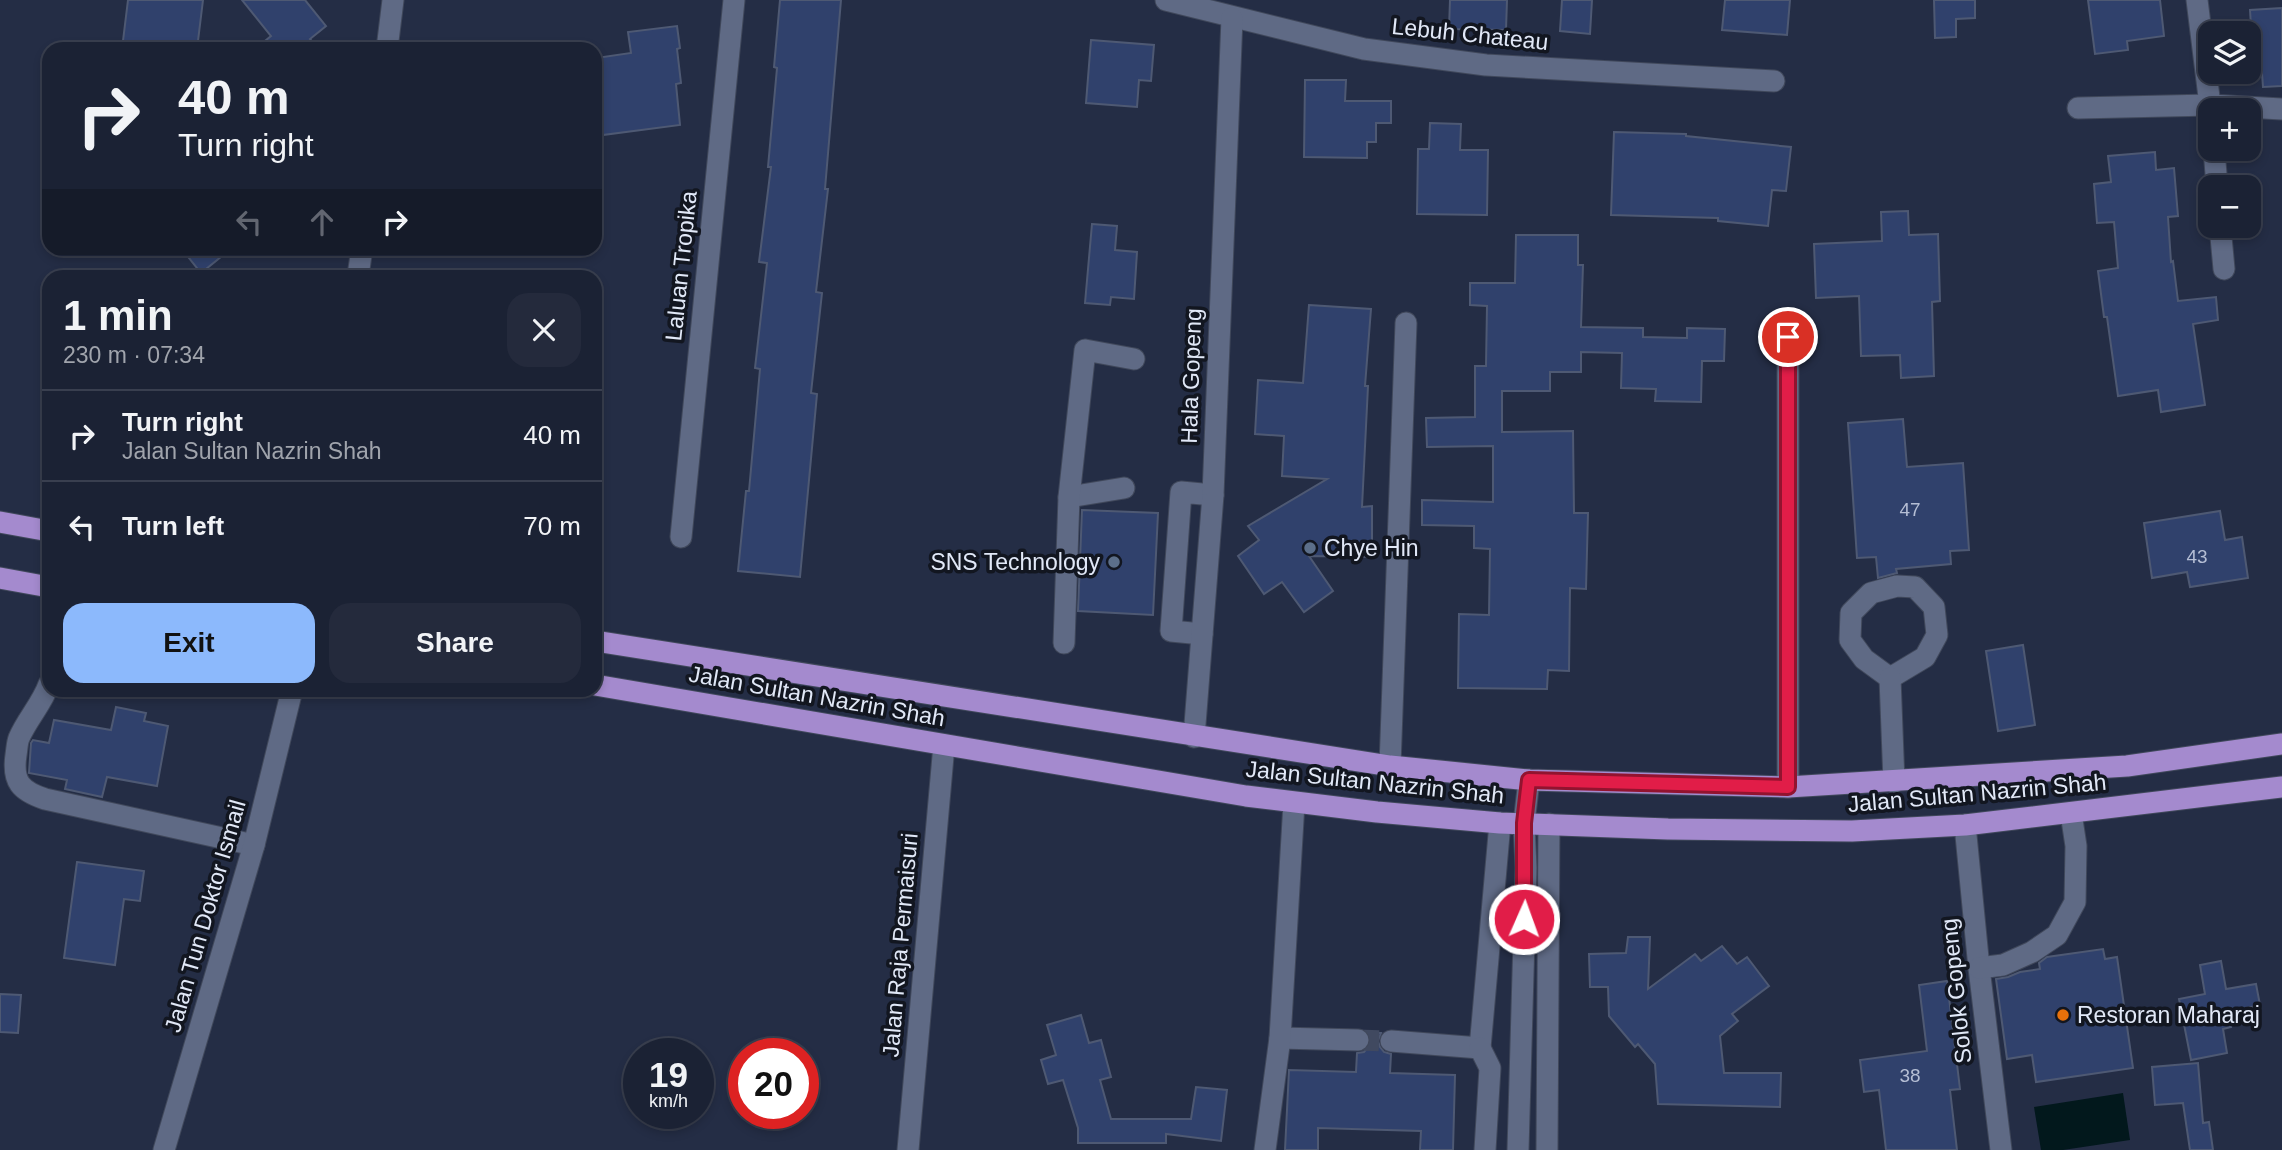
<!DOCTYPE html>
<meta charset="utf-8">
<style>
:root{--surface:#1b2234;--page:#242a3c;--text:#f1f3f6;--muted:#a0a4ac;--line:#393f4f;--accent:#8cb9fc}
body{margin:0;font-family:Arial,sans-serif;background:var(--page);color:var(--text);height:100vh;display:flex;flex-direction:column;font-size:26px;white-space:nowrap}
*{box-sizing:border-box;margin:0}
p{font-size:23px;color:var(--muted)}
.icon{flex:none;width:38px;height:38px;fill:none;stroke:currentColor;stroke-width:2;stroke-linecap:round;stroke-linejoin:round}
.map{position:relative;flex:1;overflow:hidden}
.side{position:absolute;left:42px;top:270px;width:560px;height:427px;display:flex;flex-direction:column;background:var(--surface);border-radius:21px;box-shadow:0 4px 10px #0003,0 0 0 2px var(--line)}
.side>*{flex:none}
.top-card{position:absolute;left:42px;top:42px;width:560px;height:214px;border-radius:21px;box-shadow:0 4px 10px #0003,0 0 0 2px var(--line);background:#1b2234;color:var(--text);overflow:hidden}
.tools{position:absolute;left:2198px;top:21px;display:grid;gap:14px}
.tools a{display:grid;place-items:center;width:63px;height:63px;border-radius:14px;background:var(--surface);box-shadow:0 4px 10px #0003,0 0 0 2px var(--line);font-size:35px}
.speed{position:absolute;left:623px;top:1038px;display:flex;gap:14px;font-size:35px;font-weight:700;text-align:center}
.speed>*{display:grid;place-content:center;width:91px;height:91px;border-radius:50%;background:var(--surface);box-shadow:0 4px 10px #0003,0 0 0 2px var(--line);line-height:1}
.speed small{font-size:18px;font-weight:400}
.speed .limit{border:10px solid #d22;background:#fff;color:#111}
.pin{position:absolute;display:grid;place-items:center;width:60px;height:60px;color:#fff;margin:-30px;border:4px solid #fff;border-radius:50%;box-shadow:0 2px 7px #0007}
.me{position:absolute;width:77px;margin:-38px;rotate:2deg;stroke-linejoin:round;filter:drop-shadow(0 0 5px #0008)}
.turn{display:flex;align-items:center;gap:24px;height:147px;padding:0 21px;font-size:32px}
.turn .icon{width:91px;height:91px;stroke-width:2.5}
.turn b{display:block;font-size:49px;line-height:60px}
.lanes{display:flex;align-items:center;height:66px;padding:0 21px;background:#0003;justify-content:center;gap:35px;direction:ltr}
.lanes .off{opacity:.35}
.round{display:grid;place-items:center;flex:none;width:74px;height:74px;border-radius:21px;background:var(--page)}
.summary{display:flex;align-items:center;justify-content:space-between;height:119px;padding:0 21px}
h1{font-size:42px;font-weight:600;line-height:52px}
.cta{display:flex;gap:14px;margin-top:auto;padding:14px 21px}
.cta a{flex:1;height:80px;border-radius:21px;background:var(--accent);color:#111;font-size:28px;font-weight:600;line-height:80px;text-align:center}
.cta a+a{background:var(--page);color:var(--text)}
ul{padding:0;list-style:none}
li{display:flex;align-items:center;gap:21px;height:91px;padding:0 21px;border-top:2px solid var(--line)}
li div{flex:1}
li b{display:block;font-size:26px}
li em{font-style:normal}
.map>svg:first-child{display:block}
.water{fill:#02181c}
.building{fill:#30416c;stroke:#4e5973;stroke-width:2}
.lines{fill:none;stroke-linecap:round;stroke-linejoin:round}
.minor-tunnel{stroke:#404960;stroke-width:21;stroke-dasharray:21 10;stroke-linecap:butt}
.minor-casing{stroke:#40485b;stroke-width:23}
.highway-casing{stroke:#40485b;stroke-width:23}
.minor{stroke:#5f6a85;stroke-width:21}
.highway{stroke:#a48ace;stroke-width:21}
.route-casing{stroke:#92132f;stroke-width:18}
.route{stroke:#e11d48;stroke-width:12}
.service-dot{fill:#5c6f8a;stroke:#121620;stroke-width:2.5}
.food-dot{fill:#e8710a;stroke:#121620;stroke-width:2.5}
.labels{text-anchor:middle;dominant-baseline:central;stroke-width:7;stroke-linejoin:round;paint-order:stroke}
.number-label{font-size:19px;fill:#b5bed4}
.street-label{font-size:23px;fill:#e1e8f7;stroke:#121620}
.poi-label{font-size:23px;fill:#e1e8f7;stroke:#121620;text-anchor:start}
</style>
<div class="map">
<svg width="2282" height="1150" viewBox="0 0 2282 1150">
<rect width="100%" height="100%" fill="#242d45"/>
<path class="water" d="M2123,1093L2130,1140L2063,1150H2041L2034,1107Z"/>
<g class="building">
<path d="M128,0H203L197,49H122Z"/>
<path d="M242,0H305L326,26L310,39L319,49H255L271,36Z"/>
<path d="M780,0H841L825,189H828L816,292L822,293L811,393L817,394L800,577L738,571L746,491H749L760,369L755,368L767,263L759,262L771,167H768L777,68L774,67Z"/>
<path d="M1450,0H1507L1506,30L1449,29Z"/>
<path d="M1562,0H1592L1590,34L1560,31Z"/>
<path d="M1725,0H1790L1787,35L1722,30Z"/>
<path d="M1934,0H1975V18L1956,19V37L1935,38Z"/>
<path d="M2088,0H2160L2164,36L2127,41L2128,50L2095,54Z"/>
<path d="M2282,8V86L2263,87L2261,59H2253L2250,10Z"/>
<path d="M677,26L680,48L677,49L681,83L676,84L680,125L595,136V103H601L596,58L631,53L628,32Z"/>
<path d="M1091,40L1154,45L1151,81L1139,80L1137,107L1086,103Z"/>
<path d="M1305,80H1346L1345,101H1391V123H1376V142H1367V158L1304,157Z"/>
<path d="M1430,123L1461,124L1460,150H1488L1487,215L1417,214L1418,149H1429Z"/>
<path d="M1614,132L1686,134V136L1791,147L1786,191L1772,190L1768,226L1718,221V218L1611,215Z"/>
<path d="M2155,152L2156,170L2174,168L2178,216L2168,217L2171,262L2173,261L2178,301L2216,297L2218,320L2193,324L2205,405L2161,412L2158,390L2118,396L2107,317H2104L2098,271L2118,268L2114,222L2097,223L2094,184L2111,182L2108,156Z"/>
<path d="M1908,211L1909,235L1938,234L1940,301L1932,302L1934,376L1901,378L1900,355L1861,356L1859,296L1816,298L1814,244L1882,241L1881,212Z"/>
<path d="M1092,224L1117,226L1115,250L1137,252L1134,299L1111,297L1110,305L1085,303Z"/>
<path d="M1516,235H1578V265H1583L1581,327L1643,328V337L1687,338V328L1725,329L1724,361H1702L1701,402L1655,401L1656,389L1621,388L1622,353L1581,352V372H1550V391H1502V432L1573,431L1574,513H1588L1586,589L1570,588L1569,671L1548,670L1547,689L1458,688L1459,614L1489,615L1490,549L1474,548V526L1422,525V500L1493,502V446L1427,447L1426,418L1475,417V366H1486L1487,306L1470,305V283H1515Z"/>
<path d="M181,248H232L201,273Z"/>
<path d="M1309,305L1371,309L1365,386H1368L1362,507L1372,506V557L1309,556L1333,591L1304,612L1282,582L1264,594L1238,556L1259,540L1248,526L1327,479L1282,476L1284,436L1255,434L1258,380L1303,383Z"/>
<path d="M1903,419L1907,467L1963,463L1969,550L1950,551L1951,564L1896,569L1897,573L1878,578L1876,557L1857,558L1848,423Z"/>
<path d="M1082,510L1158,513L1153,615L1078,611Z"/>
<path d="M2220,511L2225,540L2242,537L2248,578L2190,587L2187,572L2152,578L2144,523Z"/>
<path d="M2023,645L2035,725L1998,731L1986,651Z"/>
<path d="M116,707L146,713L144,721L168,726L157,786L107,777L102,797L65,789L67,780L29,773L31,743L33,740L49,743L54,720L111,730Z"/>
<path d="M77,862L144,871L140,901L124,899L115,965L64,958Z"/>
<path d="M1628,937H1650L1648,989L1695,954L1701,961L1722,946L1737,964L1747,957L1769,986L1732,1014L1738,1021L1720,1036L1724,1073H1781L1780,1107L1658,1104L1655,1064L1638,1044L1635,1047L1609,1016L1608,987H1590L1589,954L1626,953Z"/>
<path d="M2103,949L2105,959L2117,957L2133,1068L2036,1082L2032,1055L2007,1059L1996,979L2008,977L2020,972L2040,969L2039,963L2047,957Z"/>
<path d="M2221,961L2226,989L2256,984L2260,1005L2246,1008L2248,1016L2230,1019L2231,1027L2223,1029L2227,1053L2191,1060L2179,999L2205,994L2200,965Z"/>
<path d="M1947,981L1960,1089L1950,1090L1957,1150H1886L1879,1090L1864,1092L1860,1060L1927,1051L1919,985Z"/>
<path d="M0,994L21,995L18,1033L0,1032Z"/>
<path d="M1081,1015L1089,1043L1101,1040L1111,1077L1100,1080L1111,1119H1191L1196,1087L1227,1090L1221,1141L1166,1134V1143H1078V1128L1063,1080L1048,1084L1041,1060L1056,1055L1047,1025Z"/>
<path d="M1369,1033H1381L1378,1041L1380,1047L1384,1052L1391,1054L1390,1073L1455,1075L1453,1150H1420L1421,1131L1318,1128V1150H1285L1289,1070L1356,1072L1357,1053L1364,1052L1369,1046L1371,1040Z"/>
<path d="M2198,1063L2203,1123L2209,1122L2213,1150H2190L2183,1103L2155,1105L2152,1067Z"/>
</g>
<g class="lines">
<path class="minor-tunnel" d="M1358,1040L1391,1041"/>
<g class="minor-casing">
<g id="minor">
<path d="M1166,0L1364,49L1486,65L1774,81"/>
<path d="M2197,0L2210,105L2282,109"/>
<path d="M387,49L393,0"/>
<path d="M2078,108L2210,105V112"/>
<path d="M2214,149L2217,187"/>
<path d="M2220,226L2224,269"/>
<path d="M358,276L362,248"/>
<path d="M1069,497L1124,488"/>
<path d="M681,537L734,0"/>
<path d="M1897,586L1915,587L1934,607L1937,635L1925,657L1890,678L1864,659L1850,640L1851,613L1871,593Z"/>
<path d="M1202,634L1171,631L1181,492L1213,495"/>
<path d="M1064,643L1069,497L1085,350L1134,359"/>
<path d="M1890,678L1894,782"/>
<path d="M49,684C42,704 27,719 19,738C17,743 17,749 16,755C12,782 21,791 45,799L254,845"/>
<path d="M1194,737L1213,495L1232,18"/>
<path d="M1390,766L1406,323"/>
<path d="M1788,787V336"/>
<path d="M1965,825L1979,968L2001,1150"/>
<path d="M1979,968L2003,965L2032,952L2057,935L2075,902L2076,846L2071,813"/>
<path d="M1280,1038L1358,1040"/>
<path d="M1391,1041L1480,1048L1500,823"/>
<path d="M1480,1048L1490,1068L1485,1150"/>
<path d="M164,1150L254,845L292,690"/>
<path d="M908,1150L944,745"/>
<path d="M1265,1150L1280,1038L1294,803"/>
<path d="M1518,1150L1526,868L1524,823L1529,780"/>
<path d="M1547,1150L1549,824"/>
</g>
</g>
<g class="highway-casing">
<g id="highway">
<path d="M0,522L49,531"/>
<path d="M0,578L49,587"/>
<path d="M595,641L1390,766L1529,780L1788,787L2127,766L2282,744"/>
<path d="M595,685L1246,796L1377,812L1500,823L1668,829L1852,831L1965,825L2282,787"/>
</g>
</g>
<use href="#minor" class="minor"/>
<use href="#highway" class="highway"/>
</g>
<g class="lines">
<g class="route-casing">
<path id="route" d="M1524,919V823L1529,780L1788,787V337"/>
</g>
<use href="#route" class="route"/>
</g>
<g class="service-dot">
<circle cx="1310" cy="548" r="7"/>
<circle cx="1114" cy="562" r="7"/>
</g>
<circle class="food-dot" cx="2063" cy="1015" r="7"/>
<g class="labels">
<g class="number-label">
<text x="1910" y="509">47</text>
<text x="2197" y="556">43</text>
<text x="1910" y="1075">38</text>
</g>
<g class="street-label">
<text transform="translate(1470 34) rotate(6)">Lebuh Chateau</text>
<text transform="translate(681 266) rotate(-84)">Laluan Tropika</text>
<text transform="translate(1191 376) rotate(-88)">Hala Gopeng</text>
<text transform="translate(817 696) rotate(10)">Jalan Sultan Nazrin Shah</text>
<text transform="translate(1375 782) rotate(6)">Jalan Sultan Nazrin Shah</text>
<text transform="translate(1977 793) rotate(-5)">Jalan Sultan Nazrin Shah</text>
<text transform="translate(205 916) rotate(-74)">Jalan Tun Doktor Ismail</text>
<text transform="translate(900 945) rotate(-85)">Jalan Raja Permaisuri</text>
<text transform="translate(1956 991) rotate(-96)">Solok Gopeng</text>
</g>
<g class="poi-label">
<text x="1324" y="548">Chye Hin</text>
<text x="1100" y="562" text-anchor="end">SNS Technology</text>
<text x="2077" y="1015">Restoran Maharaj</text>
</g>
</g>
</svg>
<div class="tools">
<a><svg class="icon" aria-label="layers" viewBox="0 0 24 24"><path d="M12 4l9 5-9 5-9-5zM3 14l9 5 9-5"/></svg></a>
<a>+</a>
<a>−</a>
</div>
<div class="speed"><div>19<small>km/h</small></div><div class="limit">20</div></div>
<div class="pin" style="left:1788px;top:337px;background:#d93025"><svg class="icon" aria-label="arrive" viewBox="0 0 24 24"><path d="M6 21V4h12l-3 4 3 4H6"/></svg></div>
<svg class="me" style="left:1524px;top:919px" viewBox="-20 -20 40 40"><circle r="17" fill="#e11d48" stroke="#fff" stroke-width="3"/><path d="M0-11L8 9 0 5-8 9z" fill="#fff"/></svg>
<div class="top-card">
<div class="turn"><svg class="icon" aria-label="right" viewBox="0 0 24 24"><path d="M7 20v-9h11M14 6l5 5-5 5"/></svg><div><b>40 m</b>Turn right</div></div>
<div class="lanes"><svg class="icon off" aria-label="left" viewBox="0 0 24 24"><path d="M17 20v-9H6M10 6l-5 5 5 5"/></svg><svg class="icon off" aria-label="ahead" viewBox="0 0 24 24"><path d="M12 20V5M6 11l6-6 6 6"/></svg><svg class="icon" aria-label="right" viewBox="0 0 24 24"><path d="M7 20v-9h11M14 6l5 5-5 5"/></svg></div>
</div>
<section class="side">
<div class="summary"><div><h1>1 min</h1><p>230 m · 07:34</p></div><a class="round"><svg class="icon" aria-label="close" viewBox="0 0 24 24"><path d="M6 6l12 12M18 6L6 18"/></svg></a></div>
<ul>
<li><svg class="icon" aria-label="right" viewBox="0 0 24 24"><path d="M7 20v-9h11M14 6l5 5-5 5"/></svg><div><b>Turn right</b><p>Jalan Sultan Nazrin Shah</p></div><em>40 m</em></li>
<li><svg class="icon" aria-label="left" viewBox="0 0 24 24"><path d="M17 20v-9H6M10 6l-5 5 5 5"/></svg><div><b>Turn left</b></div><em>70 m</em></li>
</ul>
<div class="cta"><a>Exit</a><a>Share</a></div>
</section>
</div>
